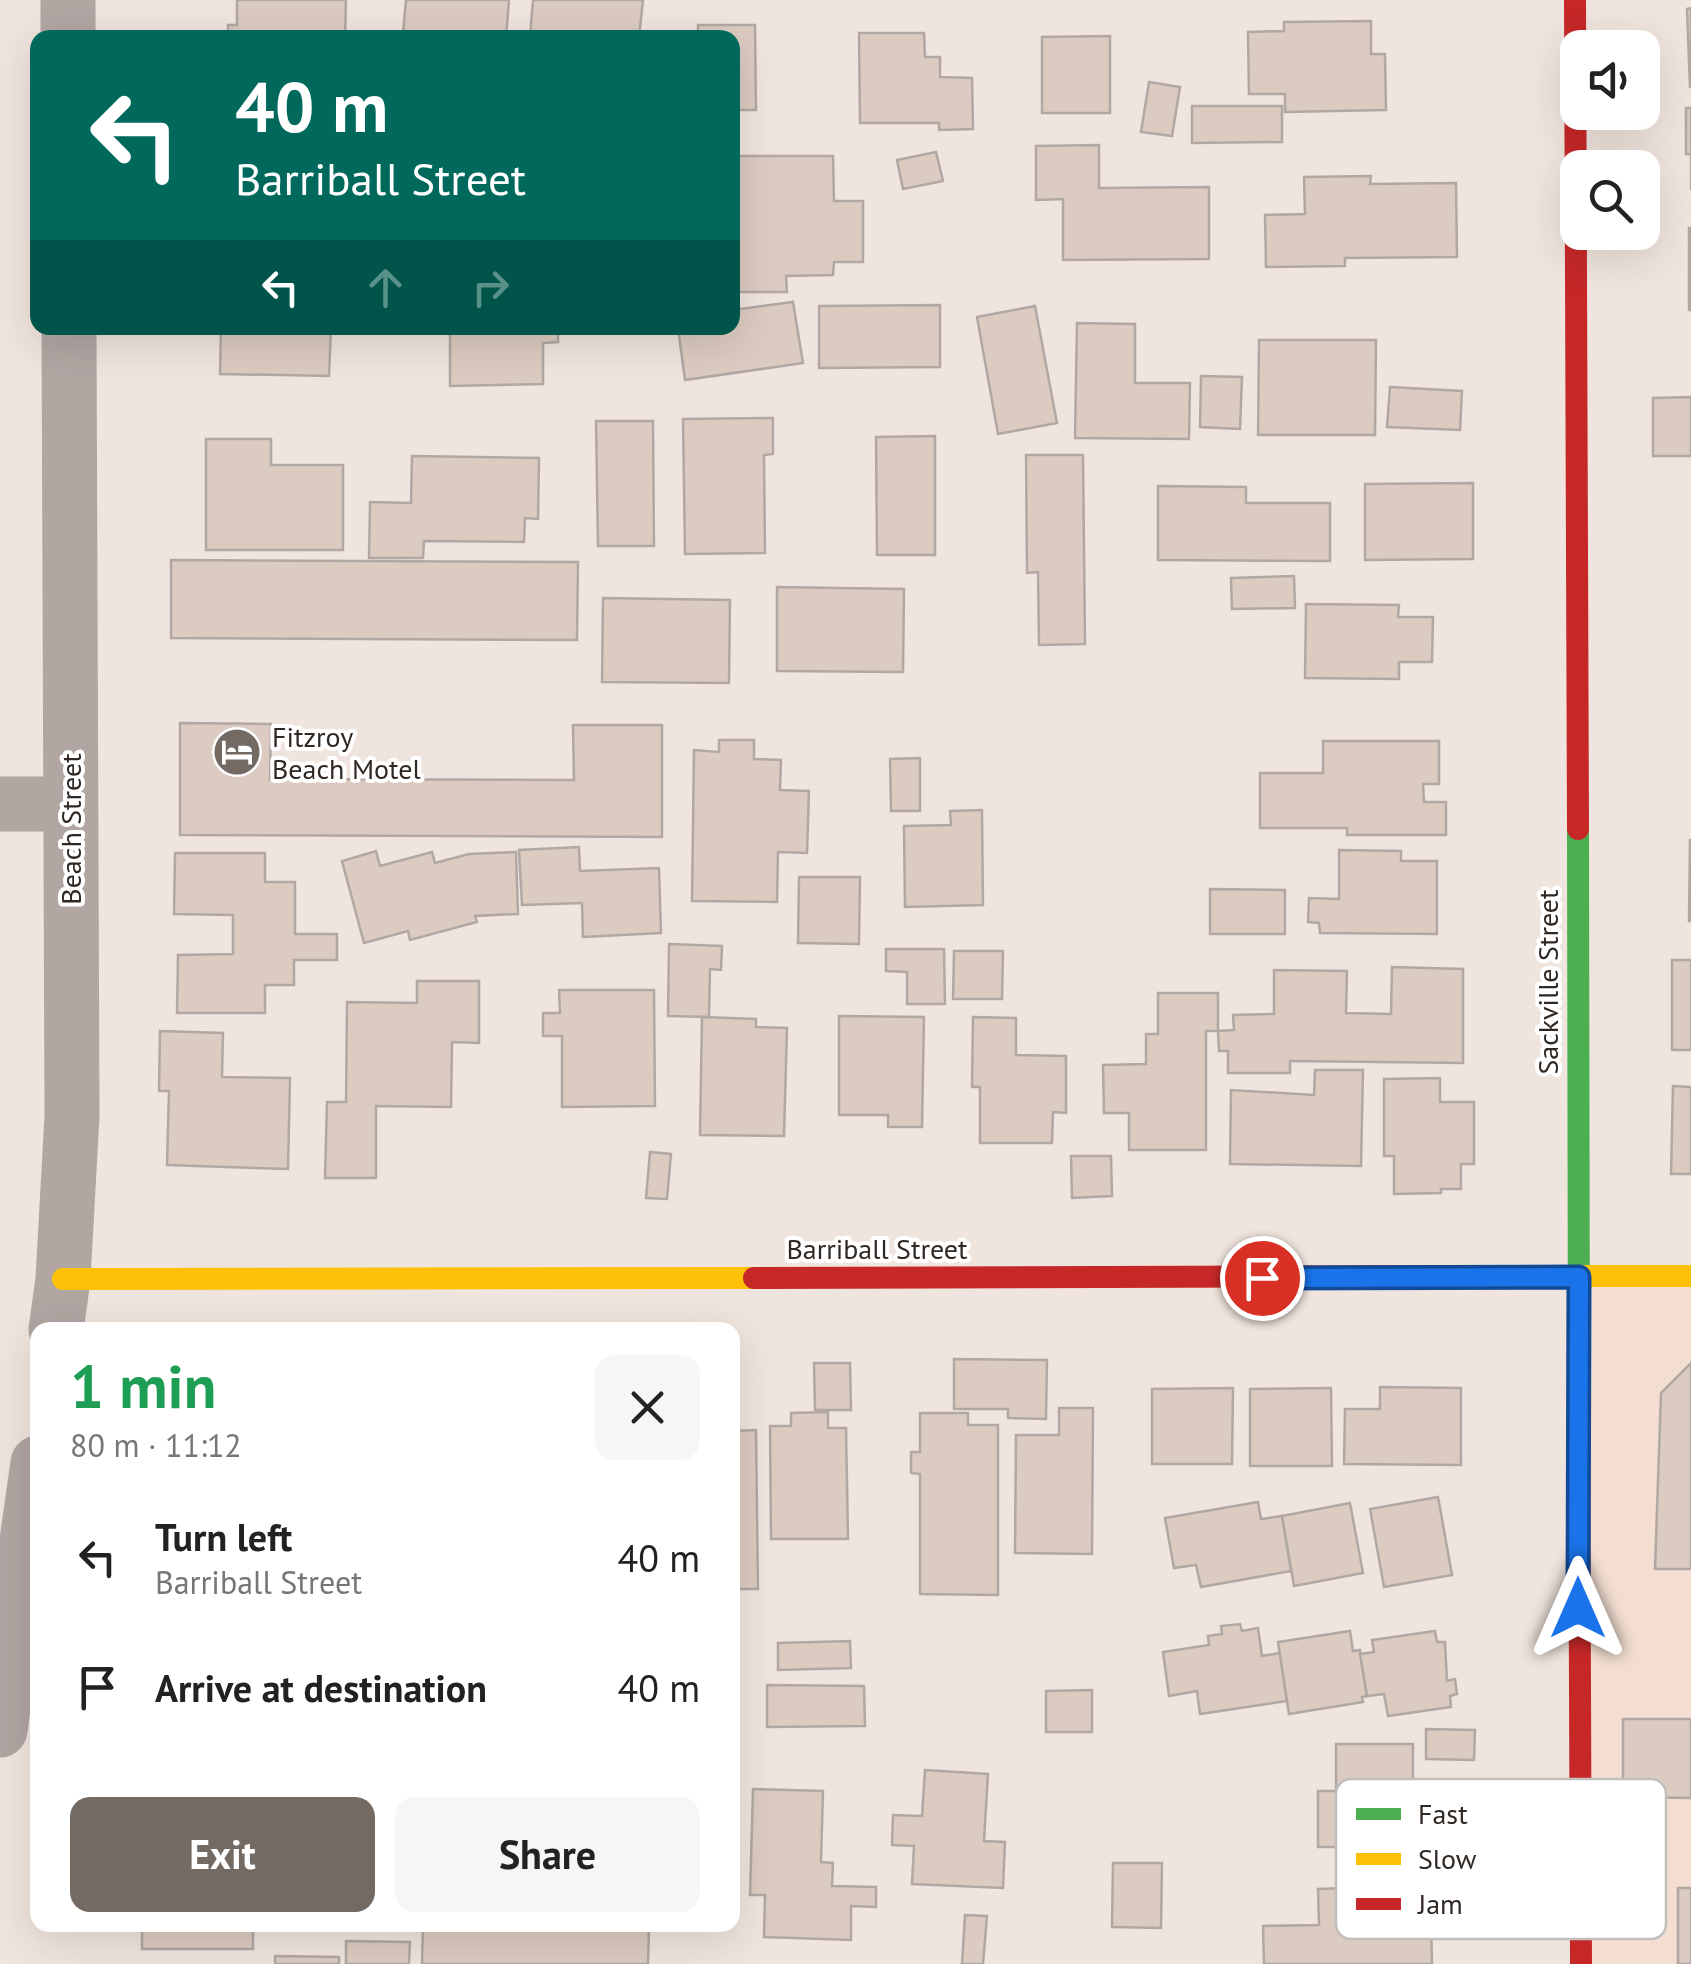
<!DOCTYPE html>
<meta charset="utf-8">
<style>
:root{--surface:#fff;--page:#f6f6f6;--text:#222;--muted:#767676;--accent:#736a64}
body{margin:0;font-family:"PT Sans",sans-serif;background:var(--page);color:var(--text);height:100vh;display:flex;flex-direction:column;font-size:38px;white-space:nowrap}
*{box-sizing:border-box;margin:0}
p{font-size:32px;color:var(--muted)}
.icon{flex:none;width:55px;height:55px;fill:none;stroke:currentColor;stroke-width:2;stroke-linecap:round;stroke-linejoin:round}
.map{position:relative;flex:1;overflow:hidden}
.details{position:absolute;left:30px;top:1322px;width:710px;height:610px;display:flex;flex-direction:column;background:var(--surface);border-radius:20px;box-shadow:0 10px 40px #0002}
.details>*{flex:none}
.hud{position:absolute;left:30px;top:30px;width:710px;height:305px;border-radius:20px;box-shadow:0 10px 40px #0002;background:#00695c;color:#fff;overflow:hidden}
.fabs{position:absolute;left:1560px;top:30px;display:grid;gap:20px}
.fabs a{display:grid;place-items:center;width:100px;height:100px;border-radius:20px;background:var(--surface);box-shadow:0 10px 40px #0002;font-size:50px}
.pin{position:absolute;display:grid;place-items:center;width:85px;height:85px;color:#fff;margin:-42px;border:5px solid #fff;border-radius:50%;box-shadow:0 2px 10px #0007}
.me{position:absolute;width:110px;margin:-55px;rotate:0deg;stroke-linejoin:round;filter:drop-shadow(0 0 8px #0008)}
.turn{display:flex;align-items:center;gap:35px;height:210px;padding:0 40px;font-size:45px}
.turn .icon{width:130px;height:130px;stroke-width:2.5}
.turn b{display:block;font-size:70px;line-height:85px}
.lanes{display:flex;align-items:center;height:95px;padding:0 40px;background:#0003;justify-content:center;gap:50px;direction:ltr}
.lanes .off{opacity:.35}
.round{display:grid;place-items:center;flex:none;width:105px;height:105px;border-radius:20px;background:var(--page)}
.headline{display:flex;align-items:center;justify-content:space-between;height:170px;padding:0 40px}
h1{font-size:60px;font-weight:700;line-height:75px;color:#1e9e55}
.primary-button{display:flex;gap:20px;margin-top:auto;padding:20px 40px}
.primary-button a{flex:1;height:115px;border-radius:20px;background:var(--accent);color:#fff;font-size:40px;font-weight:700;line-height:115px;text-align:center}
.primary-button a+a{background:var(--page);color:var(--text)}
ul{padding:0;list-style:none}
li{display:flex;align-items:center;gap:30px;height:130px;padding:0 40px}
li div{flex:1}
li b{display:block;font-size:38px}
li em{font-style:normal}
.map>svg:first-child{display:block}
.built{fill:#f3ded1}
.building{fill:#dccbc0;stroke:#b1a8a3;stroke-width:2.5}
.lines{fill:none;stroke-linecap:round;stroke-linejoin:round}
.street{stroke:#b2a6a3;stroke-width:55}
.fast{stroke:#4caf50;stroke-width:22}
.slow{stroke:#ffc107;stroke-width:22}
.jam{stroke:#c62828;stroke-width:22}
.route-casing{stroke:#114b97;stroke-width:25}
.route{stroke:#1a73e8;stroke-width:18}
.labels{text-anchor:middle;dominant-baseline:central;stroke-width:8;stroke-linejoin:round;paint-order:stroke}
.poi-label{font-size:28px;fill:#302823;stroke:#fff;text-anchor:start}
.street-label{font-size:28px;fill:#302823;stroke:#fff}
.key{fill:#fff;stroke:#c1bebd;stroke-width:2.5}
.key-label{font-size:28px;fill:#302823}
</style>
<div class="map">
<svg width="1691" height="1964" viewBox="0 0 1691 1964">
<rect width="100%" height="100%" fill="#f0e5de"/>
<path class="built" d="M1590,1279L1691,1281V1964H1586Z"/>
<g class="building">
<path d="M237,0H346L345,38H228V25H237Z"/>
<path d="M406,0H509L506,38L403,33Z"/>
<path d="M533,0H643L639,38L530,37Z"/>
<path d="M1691,8V87H1690L1687,9Z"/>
<path d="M1371,21V54H1385L1386,110L1285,112V94H1249L1248,32L1284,31V22Z"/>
<path d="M698,25H755L756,110H732V38H698Z"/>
<path d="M859,33H924L925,57H940V77L972,78L973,129L939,130V123H860Z"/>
<path d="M1110,36V113H1042V37Z"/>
<path d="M1149,82L1180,87L1172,136L1141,132Z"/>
<path d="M1192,106H1282V142L1192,143Z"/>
<path d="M1686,108H1691V190V154H1686Z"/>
<path d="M1099,145V188L1209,187V259L1063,260V199L1036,200V146Z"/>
<path d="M936,152L943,181L903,189L897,160Z"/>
<path d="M732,156H833L834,201H863V262H834L833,275L786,276L787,292H732Z"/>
<path d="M1371,176L1370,184L1456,183L1457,257L1345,258V266L1266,267L1265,215L1305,214L1304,177Z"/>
<rect x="1689" y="228" width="2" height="82"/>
<path d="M793,302L803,363L685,380L678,328H732V310Z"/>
<path d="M940,305V367L819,368V306Z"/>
<path d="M1035,306L1057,423L998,434L977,317Z"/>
<path d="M1077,323L1135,324V383H1190L1189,439L1075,438Z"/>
<path d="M221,328H331L329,376L220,374Z"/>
<path d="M450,328H558V342L543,343V384L450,386Z"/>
<path d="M1259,340H1376L1375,435H1258Z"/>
<path d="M1201,376L1242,377L1240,429L1200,427Z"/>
<path d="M1390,387L1462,391L1460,430L1387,427Z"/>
<path d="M1691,397V456H1653V398Z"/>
<path d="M773,418V454L764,455L765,553L685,554L683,419Z"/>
<path d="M596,421H653L654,546H598Z"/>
<path d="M935,436V555H877L876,437Z"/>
<path d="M206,439H271V465H343V550H206Z"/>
<path d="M1026,455H1083L1085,644L1039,645L1038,572L1027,573Z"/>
<path d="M412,456L539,458L538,519L525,518L524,542L424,541L423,558H369L370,502L411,503Z"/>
<path d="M1473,483V559L1365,560V484Z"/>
<path d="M1158,486L1246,487V503H1330V561L1158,560Z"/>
<path d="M171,560L578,562L577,640L171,638Z"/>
<path d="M1294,576L1295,608L1232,609L1231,578Z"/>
<path d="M777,587L904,589L903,672L777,671Z"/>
<path d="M603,598L730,600L729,683L602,682Z"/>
<path d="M1306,604L1399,605L1398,617H1433L1432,662H1399V679L1305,678Z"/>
<path d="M180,723L271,724L270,779L574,780L573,725H662V837L180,835Z"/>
<path d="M719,740H754V759L781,760L780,790L809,791L807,853L778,852L777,902L692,901L694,750L719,752Z"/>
<path d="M1323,741H1439V784H1423L1424,802H1446V835H1347V828H1260V773H1323Z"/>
<path d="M920,758V811H891L890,759Z"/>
<path d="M982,810L983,905L905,907L904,826L951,825L950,811Z"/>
<path d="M1690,840H1691V921H1689Z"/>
<path d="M579,847L580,871L659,868L661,933L583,937L582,903L522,905L519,850Z"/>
<path d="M1339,850L1401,851V861H1437V934L1320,933L1319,923L1308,922L1309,898L1339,899Z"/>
<path d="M376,851L380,866L432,852L435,863L469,854L516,852L518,914L475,916L477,922L410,940L408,931L364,943L342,861Z"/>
<path d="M175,853H265V882H295V934H337V960H294V985H265V1013H177L178,955L233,954V915L174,914Z"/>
<path d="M799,877H860L859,944L798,943Z"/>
<path d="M1210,889L1285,890V934H1210Z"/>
<path d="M669,944L722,946L721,970L710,969L709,1017L668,1016Z"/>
<path d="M886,949H944L945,1004H907V972L886,971Z"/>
<path d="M954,951H1003L1002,999H953Z"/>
<rect x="1672" y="960" width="19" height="90"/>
<path d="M1392,967L1463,969V1063L1290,1061V1073H1228V1051H1219L1218,1031L1234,1030L1233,1015L1274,1014V970L1347,971L1346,1013L1391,1014Z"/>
<path d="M417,981H479V1043L452,1042L451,1107L376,1106V1178H325L327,1102H346L347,1002L417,1003Z"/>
<path d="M559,990H654L655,1106L562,1107V1036H543V1013H560Z"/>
<path d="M1158,993H1218V1031H1206V1150H1129V1113H1104L1103,1065L1146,1064V1034H1158Z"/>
<path d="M839,1016L924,1017L922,1127H888V1115H839Z"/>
<path d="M702,1017L756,1019V1027L787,1028L784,1136L700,1135Z"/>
<path d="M973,1017L1016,1018V1055L1066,1056V1113L1053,1112L1052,1143H980V1087H972Z"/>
<path d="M160,1031L223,1033L222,1077L290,1078L288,1169L167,1165L169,1091H159Z"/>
<path d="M1315,1070H1363L1361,1166L1230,1164L1231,1090L1314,1095Z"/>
<path d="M1440,1078V1102H1474V1164H1461V1189H1441V1193L1394,1194V1156H1384V1079Z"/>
<path d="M1673,1086L1691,1087V1174H1671Z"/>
<path d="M650,1152L671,1154L667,1199L646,1198Z"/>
<path d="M1071,1156H1111L1112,1196L1072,1198Z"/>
<path d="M954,1359L1047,1360L1046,1419L1008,1418V1409H954Z"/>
<path d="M814,1363H850L851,1410H815Z"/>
<path d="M1691,1363V1569H1655L1661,1393Z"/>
<path d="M1380,1387L1461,1388V1465L1344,1464L1345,1409H1380Z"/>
<path d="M1233,1388L1232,1464H1152V1389Z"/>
<path d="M1331,1388L1332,1466H1250V1389Z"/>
<path d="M1059,1408H1093L1092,1554L1015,1553L1016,1435H1059Z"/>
<path d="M828,1412V1428H846L848,1539H771L770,1426H791V1413Z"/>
<path d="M920,1413H968V1425H998V1595L920,1594V1474L911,1473V1452H920Z"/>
<path d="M756,1430L758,1589H732V1431Z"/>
<path d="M1438,1497L1452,1575L1384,1587L1370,1509Z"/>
<path d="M1258,1502L1261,1519L1282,1516L1291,1571L1201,1587L1196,1565L1174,1568L1165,1518Z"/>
<path d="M1350,1503L1363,1573L1294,1586L1282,1516Z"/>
<path d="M1240,1624L1242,1631L1258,1628L1262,1656L1280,1653L1287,1701L1200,1714L1197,1691L1169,1696L1163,1652L1209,1645L1208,1636L1222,1634L1221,1626Z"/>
<path d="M1350,1631L1353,1651L1360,1650L1367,1696L1362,1697L1363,1702L1289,1714L1278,1642Z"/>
<path d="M1435,1631L1437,1642H1445L1447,1681L1455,1679L1457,1694L1450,1696L1451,1707L1388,1716L1384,1694L1367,1696L1360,1654L1374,1652L1372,1640Z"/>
<path d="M850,1641L851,1668L778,1670V1643Z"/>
<path d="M767,1685L864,1686L865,1726L767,1727Z"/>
<path d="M1092,1690V1732H1046V1691Z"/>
<path d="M1623,1719H1691V1798L1623,1797Z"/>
<path d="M1426,1729L1475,1730L1474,1760L1426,1759Z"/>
<path d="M1336,1744H1413V1785H1427V1847H1318V1791H1336Z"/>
<path d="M925,1770L988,1774L984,1841L1005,1842L1003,1888L912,1884L914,1846L892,1845L893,1815L922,1816Z"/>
<path d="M753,1789L823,1791L821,1862L833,1863L832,1886L876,1887V1907L851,1906V1940L764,1937L765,1895H750Z"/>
<path d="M1113,1863H1162L1161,1928L1112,1927Z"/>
<path d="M1404,1874H1430L1432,1964H1264L1263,1926L1319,1925L1318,1889L1405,1886Z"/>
<rect x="1678" y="1888" width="13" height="76"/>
<path d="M965,1915L987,1916L983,1964H962Z"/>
<rect x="142" y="1925" width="111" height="24"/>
<path d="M423,1925H649L648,1964H422Z"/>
<path d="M346,1941L410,1942L409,1964H346Z"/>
<path d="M275,1956L339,1957V1964H275Z"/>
</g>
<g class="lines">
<g class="street">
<path d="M68,0V38"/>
<path d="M0,804H70"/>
<path d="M56,1330L63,1279L72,1116L69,328"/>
<path d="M0,1730L38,1463"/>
</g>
<path class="fast" d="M1578,829L1579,1413"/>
<g class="slow">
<path d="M1468,1276H1691"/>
<path d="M63,1279L754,1278"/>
</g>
<g class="jam">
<path d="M1575,0L1578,829"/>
<path d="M754,1278L1468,1276"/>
<path d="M1579,1413L1581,1964"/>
</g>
</g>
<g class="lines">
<g class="route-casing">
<path id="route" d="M1262,1278L1579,1277L1578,1608"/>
</g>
<use href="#route" class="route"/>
</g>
<defs>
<g id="hotel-disc" transform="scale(2.5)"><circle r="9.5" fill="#736a64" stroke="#fff"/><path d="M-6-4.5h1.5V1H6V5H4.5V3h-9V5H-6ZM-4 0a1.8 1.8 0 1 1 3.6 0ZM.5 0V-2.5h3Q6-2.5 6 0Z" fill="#fff"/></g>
</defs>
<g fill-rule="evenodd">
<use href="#hotel-disc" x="237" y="752"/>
</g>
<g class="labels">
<g class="poi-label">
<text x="272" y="736">Fitzroy<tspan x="272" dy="32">Beach Motel</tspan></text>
</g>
<g class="street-label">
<text transform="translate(70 829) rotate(-90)">Beach Street</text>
<text transform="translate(1547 982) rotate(-90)">Sackville Street</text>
<text x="877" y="1248">Barriball Street</text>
</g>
</g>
<rect x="1336" y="1779" width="330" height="160" rx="15" class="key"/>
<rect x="1356" y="1808" width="45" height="12" fill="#4caf50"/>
<rect x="1356" y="1853" width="45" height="12" fill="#ffc107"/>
<rect x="1356" y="1898" width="45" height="12" fill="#c62828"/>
<g class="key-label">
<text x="1418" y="1824">Fast</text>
<text x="1418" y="1869">Slow</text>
<text x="1418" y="1914">Jam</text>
</g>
</svg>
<div class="fabs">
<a><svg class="icon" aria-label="sound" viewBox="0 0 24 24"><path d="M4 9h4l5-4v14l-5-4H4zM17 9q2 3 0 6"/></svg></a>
<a><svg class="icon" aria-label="search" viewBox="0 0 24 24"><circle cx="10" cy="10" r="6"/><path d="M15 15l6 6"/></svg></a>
</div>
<div class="pin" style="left:1262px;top:1278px;background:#d93025"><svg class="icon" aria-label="arrive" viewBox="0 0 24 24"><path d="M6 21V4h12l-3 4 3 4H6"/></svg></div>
<svg class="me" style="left:1578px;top:1608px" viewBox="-20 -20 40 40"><path d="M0-17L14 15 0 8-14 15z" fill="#1a73e8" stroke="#fff" stroke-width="4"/></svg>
<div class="hud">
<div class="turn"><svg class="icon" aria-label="left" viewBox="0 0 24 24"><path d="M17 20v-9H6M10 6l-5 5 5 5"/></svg><div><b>40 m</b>Barriball Street</div></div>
<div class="lanes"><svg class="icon" aria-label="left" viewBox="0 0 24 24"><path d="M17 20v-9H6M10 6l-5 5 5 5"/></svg><svg class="icon off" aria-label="ahead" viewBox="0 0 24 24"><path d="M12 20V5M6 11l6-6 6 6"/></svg><svg class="icon off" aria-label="right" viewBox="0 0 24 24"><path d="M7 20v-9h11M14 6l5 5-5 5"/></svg></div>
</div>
<section class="details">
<div class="headline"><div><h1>1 min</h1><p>80 m · 11:12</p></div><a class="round"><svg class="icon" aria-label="close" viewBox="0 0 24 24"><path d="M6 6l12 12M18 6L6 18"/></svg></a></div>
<ul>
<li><svg class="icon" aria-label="left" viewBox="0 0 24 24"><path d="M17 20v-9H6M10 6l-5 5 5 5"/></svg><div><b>Turn left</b><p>Barriball Street</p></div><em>40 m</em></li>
<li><svg class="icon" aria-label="arrive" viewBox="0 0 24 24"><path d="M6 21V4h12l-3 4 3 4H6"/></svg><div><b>Arrive at destination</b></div><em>40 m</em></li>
</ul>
<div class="primary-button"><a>Exit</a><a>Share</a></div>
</section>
</div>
